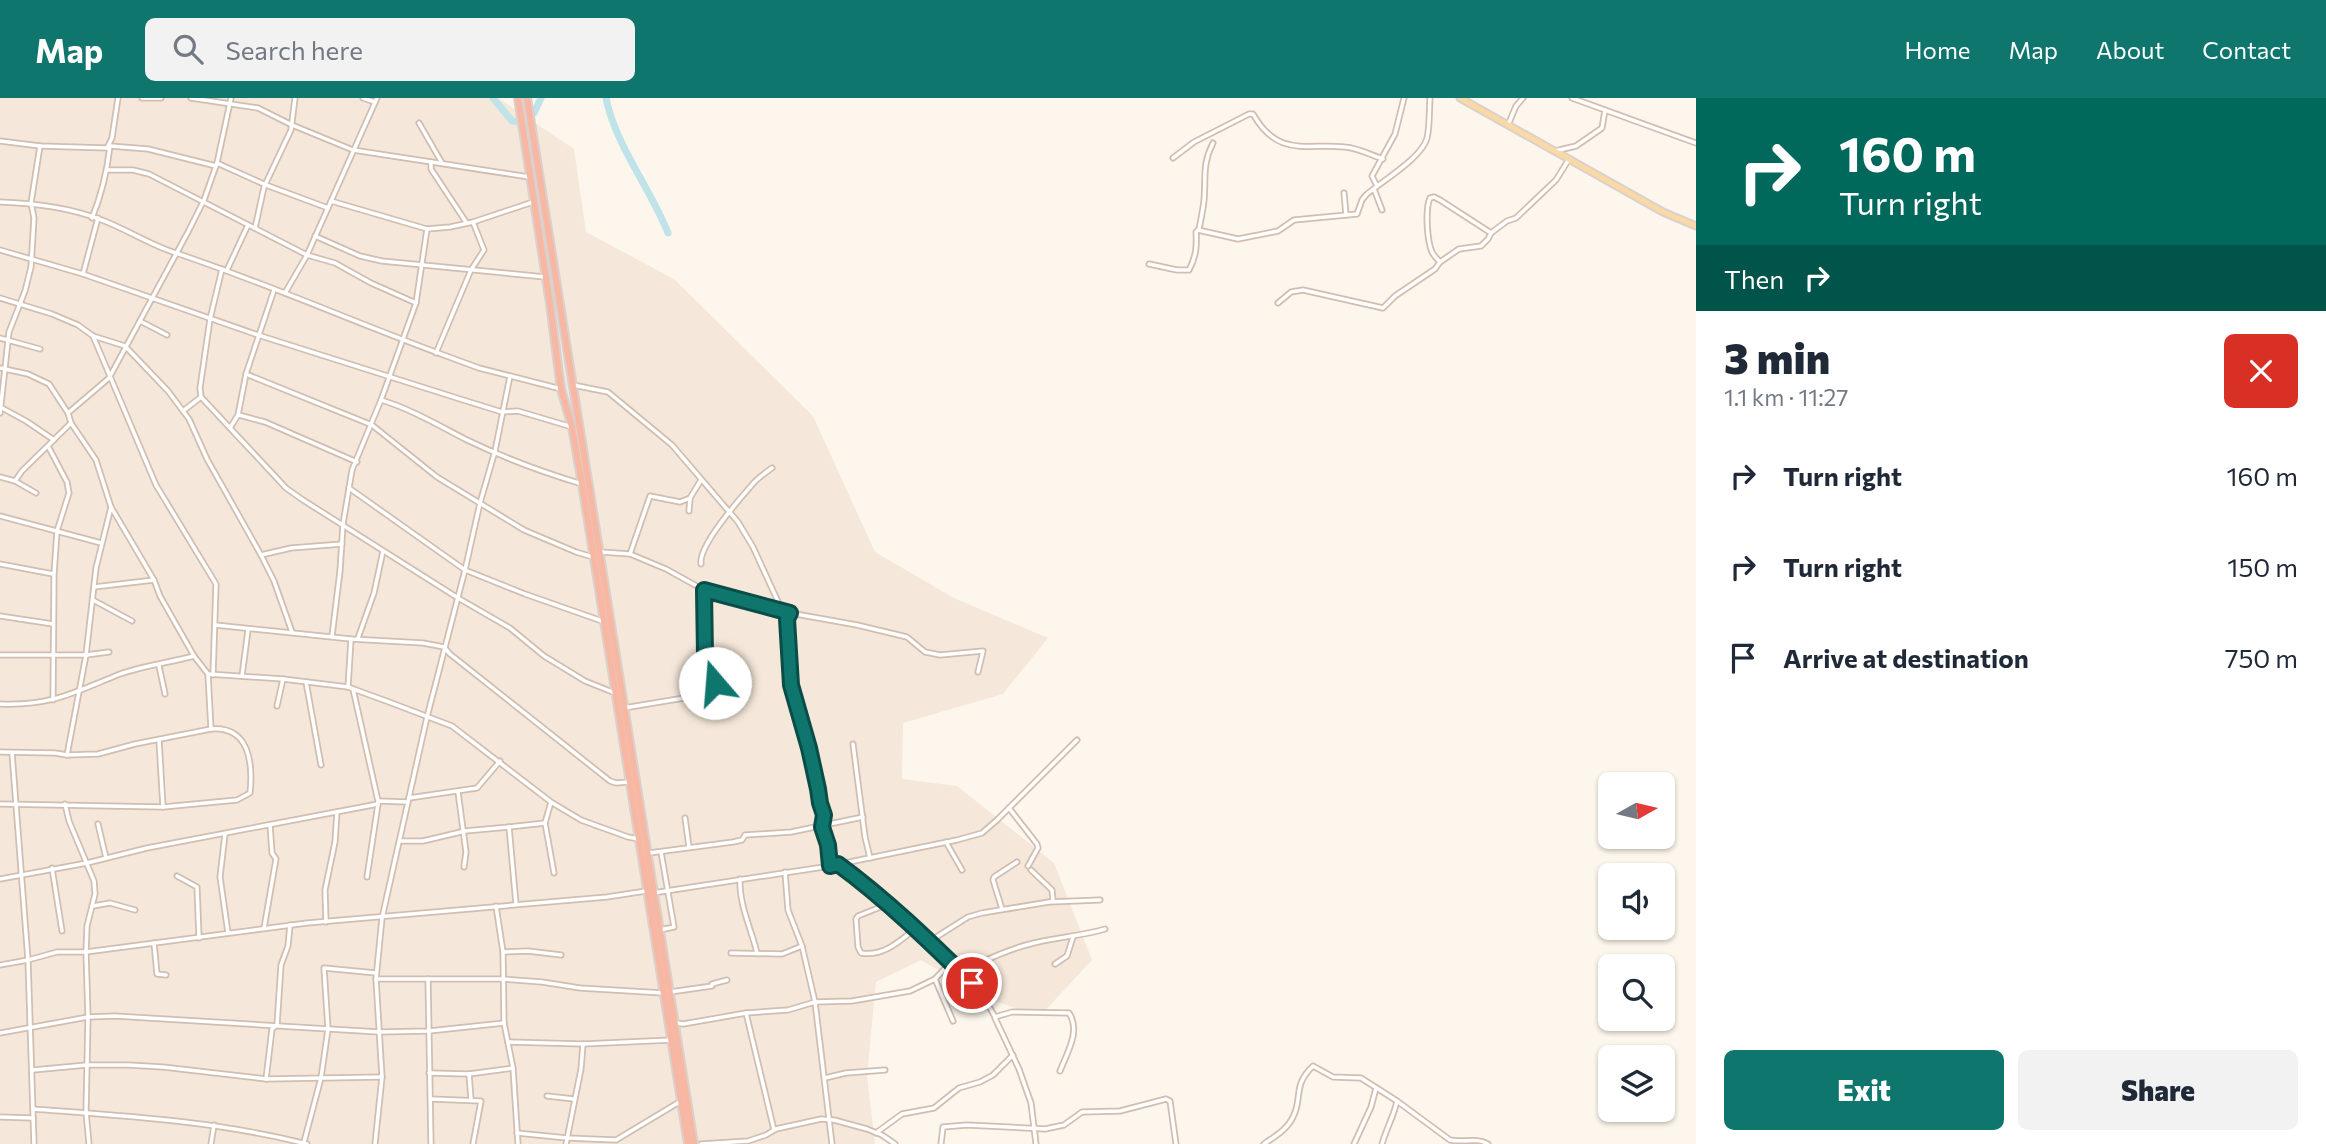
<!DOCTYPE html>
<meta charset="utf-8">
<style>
:root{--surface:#fff;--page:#f2f2f3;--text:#1f2937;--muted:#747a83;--accent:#0f766e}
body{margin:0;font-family:Commissioner,sans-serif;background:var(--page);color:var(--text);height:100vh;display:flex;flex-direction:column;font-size:26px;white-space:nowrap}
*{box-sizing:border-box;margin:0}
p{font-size:23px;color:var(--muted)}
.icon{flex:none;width:38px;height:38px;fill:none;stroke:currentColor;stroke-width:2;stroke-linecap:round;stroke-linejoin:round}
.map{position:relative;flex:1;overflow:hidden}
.panel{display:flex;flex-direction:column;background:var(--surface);width:630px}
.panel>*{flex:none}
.hud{background:#00695c;color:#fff;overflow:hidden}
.needle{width:46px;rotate:82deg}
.fabs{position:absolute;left:1598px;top:674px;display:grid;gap:14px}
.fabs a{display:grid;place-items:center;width:77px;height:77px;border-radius:10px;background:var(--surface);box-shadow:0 2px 5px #0004;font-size:35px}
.pin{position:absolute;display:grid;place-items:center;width:60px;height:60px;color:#fff;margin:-30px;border:4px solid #fff;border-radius:50%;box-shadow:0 2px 7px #0007}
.me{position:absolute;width:77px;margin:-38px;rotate:342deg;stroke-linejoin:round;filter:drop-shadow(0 0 5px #0008)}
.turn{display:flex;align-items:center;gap:24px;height:147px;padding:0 28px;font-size:32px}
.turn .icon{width:91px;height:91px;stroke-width:2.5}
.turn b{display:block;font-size:49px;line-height:60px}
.then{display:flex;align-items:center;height:66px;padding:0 28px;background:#0003;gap:14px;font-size:26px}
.round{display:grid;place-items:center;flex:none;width:74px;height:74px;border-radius:10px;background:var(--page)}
.head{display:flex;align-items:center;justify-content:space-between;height:119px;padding:0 28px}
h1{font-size:42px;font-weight:800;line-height:52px}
.primary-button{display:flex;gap:14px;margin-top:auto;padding:14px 28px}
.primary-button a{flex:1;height:80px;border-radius:10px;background:var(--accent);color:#fff;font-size:28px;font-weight:800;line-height:80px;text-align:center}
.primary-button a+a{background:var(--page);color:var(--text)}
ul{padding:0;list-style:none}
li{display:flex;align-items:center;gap:21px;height:91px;padding:0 28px}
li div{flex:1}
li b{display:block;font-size:26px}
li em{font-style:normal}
header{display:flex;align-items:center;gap:42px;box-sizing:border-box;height:98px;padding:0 35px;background:var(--accent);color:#fff}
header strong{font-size:33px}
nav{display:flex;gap:38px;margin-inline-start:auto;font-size:24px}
.search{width:490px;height:63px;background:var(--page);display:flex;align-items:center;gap:18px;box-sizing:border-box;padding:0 24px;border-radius:10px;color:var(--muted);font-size:26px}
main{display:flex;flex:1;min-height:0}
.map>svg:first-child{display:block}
.residential{fill:#f5e8da}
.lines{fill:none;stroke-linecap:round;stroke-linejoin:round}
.river{stroke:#bfe3e8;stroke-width:7}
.minor-casing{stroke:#d1beb0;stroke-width:7}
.major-casing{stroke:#dad1cd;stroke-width:9}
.highway-casing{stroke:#dad1cd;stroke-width:10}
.minor{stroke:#fff;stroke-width:3.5}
.major{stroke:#fbd9a5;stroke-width:5}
.highway{stroke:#f7b7a3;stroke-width:6}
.route-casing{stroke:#0a4d48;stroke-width:18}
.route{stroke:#0f766e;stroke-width:12}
</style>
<header>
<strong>Map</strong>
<div class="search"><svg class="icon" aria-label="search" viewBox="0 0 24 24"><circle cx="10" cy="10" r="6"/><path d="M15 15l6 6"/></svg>Search here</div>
<nav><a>Home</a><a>Map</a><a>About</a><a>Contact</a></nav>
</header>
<main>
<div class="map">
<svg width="1696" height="1046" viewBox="0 0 1696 1046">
<rect width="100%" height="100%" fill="#fdf6ec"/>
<path class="residential" d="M0,0H498L574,51L586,134L674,181L813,318L875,454L954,500L1048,540L1003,596L903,625L902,681L957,688L1054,765L1092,862L1040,918L988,901L921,862L876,884L867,977L875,1046H0Z"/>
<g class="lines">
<g class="river">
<path d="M493,0L512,23L523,24L529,13L534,15L541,0"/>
<path d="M606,0C616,49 650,89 668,135"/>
</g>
<g class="minor-casing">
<g id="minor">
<path d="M142,0H161"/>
<path d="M191,0L258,10L292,27L353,52L529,79"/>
<path d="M363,0L375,4"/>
<path d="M1572,0L1696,45"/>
<path d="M419,25L442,65"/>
<path d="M1508,27L1516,8L1523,0"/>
<path d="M0,43L40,48L107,50L110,48L148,51L216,68"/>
<path d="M108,48L112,40L118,0"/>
<path d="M1555,53L1576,48L1602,30L1605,12"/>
<path d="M1173,60L1194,44L1249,16H1253C1278,60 1306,45 1345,49C1358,50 1371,57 1383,61"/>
<path d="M431,64V71L466,124"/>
<path d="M217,65L266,87L328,110"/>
<path d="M107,72H133L149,76L307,157L335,165L371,185L416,205"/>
<path d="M1377,88L1372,78L1395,36L1404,0"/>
<path d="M1374,91L1382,112"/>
<path d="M1344,95L1346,117"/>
<path d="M331,103L427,131L450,129L473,124L533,104"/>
<path d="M0,104C34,105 67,109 99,121C125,130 150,147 176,155C269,186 358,226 449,259L479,270L561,291"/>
<path d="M92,120C102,96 107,74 110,48"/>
<path d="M255,130L264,89L291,32L295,0"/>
<path d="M1199,131C1201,121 1203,112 1204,102C1206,79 1202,66 1213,45"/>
<path d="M315,138L360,158L382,163L545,179"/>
<path d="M0,152L83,176L258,237L460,301L502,314L518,313L572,329"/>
<path d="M1440,164C1437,161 1434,158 1432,154C1427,143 1425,111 1430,100L1434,99L1440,102L1491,135"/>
<path d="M1149,166L1177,172H1189C1196,159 1197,148 1196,134L1198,132L1238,141L1278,133L1294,122L1357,116L1362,102L1366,97C1382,83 1422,60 1427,40C1430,27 1429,13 1430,0"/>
<path d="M222,171L210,221L200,290L201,299L286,390L303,402L458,500L510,530L544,558L585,583L615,595"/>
<path d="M227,172L248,127"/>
<path d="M83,176L98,120"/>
<path d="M285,195L307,157L377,0"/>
<path d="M0,200L52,216L78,227L93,238L125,248L168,293L189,321L207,361L261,457L274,483L292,534"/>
<path d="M1278,205L1291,194L1303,192L1383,210L1395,198L1435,171L1440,164L1459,151L1481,148L1488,141L1491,135L1507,123L1516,120L1556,82L1569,61"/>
<path d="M140,223L167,237"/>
<path d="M93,238L156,387L216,486L213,577"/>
<path d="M0,240L40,251"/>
<path d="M436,255L471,172L484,152L473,124"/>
<path d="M0,270L28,276L49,286L68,315L71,325L96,362L111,409L154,482L160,498L194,558L208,576L283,581L348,589L389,604L452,628L551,704L581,722L628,739L639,741"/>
<path d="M246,276L372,327L437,379L524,432L576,454L593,459"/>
<path d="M573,287L608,294L672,347L738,424L753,449L780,508L788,514"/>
<path d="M381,302C411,311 438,327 465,341C502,359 542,374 582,386"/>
<path d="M2,310L26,323L54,342"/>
<path d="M183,313L201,299"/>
<path d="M0,315L9,234L25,193L31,169L34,120L31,105L40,48"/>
<path d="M68,315L109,280L188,134L204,102L217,65L231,0"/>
<path d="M239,317L265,324L357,364"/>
<path d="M230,330L238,317L246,276L274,192"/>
<path d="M48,348L67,384L69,395L57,433L54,476L53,602"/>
<path d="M0,379L15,383L22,373L71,325"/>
<path d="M15,383L36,395"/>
<path d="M349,390L465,472L525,496L602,523"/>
<path d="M689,413L690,400L701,382"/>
<path d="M0,418L101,445"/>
<path d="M601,454L630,456L666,471L704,492L751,503L779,513L857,527L907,539L925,554L940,557L983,553L978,574"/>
<path d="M630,456L650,398L680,404L690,400"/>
<path d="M261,457L291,450L342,446"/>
<path d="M0,466L53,476"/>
<path d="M701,466C698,448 738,403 751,388C756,381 765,375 772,370"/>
<path d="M94,489L154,482"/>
<path d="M93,502L132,523"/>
<path d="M0,518L53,526"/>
<path d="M215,527L351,541L423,545L444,549L450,556L610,683L616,685L629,684"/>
<path d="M332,538L340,473L343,426L352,372L381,302L416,205L427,131"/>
<path d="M358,540L374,495L383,453"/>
<path d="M0,557H86L109,554"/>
<path d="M159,568L165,596"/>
<path d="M242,578L248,532"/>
<path d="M306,584L321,667"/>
<path d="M348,589L351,541"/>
<path d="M353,591L378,703"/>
<path d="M0,606C52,608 75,594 120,576C143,568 171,564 194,558"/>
<path d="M277,608L283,581"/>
<path d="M624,610L714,595L715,583L711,570L705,557L704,492"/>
<path d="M853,646L865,739L870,760"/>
<path d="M0,654L55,655L67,657L98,656L135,646L211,631L208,576"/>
<path d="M12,655L28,862L34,1046"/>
<path d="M67,657L86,557L96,470L111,409"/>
<path d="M458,694L466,754L464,769"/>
<path d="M409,700L477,690L500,663"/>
<path d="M551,704L545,725L554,775"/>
<path d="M0,706L163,709L159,642"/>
<path d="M65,706L69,723L94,783L95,796L87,828L86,854L88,919L86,1014L89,1046"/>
<path d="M163,709L237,702L250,695C253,666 250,628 211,631"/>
<path d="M1009,710L1037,746L1038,750L1028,768"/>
<path d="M685,720L689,749"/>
<path d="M98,726L106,760"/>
<path d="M509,729L545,725"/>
<path d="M225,736L220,779L228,835"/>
<path d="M400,743H423L465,733L509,729L516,806"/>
<path d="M946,744L962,772"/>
<path d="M649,755L733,744L742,742L745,737L791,734L863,719"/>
<path d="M838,767L867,788L942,855L982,896L995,919L1012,914L1069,915C1081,933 1067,955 1060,973"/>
<path d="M830,768L957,742L982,735L997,722L1077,642"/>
<path d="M52,770L62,833"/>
<path d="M1031,772L1052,792L1053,803"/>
<path d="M785,774L788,812L802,848L815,904L832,1046"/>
<path d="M177,778L197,789L199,840"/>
<path d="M367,779L378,706"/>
<path d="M0,781L87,765L147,750L378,706V703L408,704"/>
<path d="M740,781C739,807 751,830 757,855"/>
<path d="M653,795L830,768L828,747L822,728L824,717L819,705L818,691L809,650L791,587L787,521L790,515"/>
<path d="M888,806L858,818L856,821L858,849L861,855C883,859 900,843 916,830"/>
<path d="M93,808L110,805L135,812"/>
<path d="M496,808L503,854L504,925L513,970L518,1046"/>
<path d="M1002,811L993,782L994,779L1017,764"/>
<path d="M326,824L325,792L335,744L337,714"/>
<path d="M264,830L276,761L272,755L270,727"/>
<path d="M660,832L674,829L661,754"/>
<path d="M930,843L968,819L982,815L1049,804L1100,802"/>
<path d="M154,845L157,876L166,877"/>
<path d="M503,854L528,853L561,857"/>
<path d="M731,855L782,856L802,848"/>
<path d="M1055,866L1067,858L1073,839"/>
<path d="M0,867L28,862L57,854H86L307,825L607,799L646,793"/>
<path d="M961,874C984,863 1008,851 1034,845C1057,839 1082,838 1105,831"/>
<path d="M376,881H502L542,884L580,890L663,895"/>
<path d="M428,881L431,1046"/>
<path d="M935,881L953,923"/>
<path d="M712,886L727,882"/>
<path d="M670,894L712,888"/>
<path d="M746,915L774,1032"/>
<path d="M995,920L1019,971L1031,1005L1036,1046"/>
<path d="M677,925L683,926L746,915L788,912L815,904L852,903L910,893L935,881L951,864"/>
<path d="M0,935L88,919L115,918L379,934L429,933L504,925"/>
<path d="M508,944L583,946L672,942"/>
<path d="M33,972L87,967H128L163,969L266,981L382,979"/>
<path d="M429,975L469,976L513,970"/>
<path d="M469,976L471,1002"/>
<path d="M825,980L846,975L885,972"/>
<path d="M266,981L272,931L277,927L281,867L288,848L290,827"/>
<path d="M547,998L574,1001"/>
<path d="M431,1001L481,1003L473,1046"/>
<path d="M1397,1003L1450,1042C1462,1045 1477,1039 1488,1046"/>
<path d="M33,1011C125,1018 217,1023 307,1046"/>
<path d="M0,1019L33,1020"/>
<path d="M517,1035L567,1040L616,1042L681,1003"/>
<path d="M876,1035L902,1016L934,1010L959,990L980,984L993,977L1013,957"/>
<path d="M304,1044L321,980L328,931L324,870L376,875"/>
<path d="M211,1046L214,1027"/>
<path d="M375,1046L382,979L376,881L382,820L427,619L465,472L480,405L495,353L510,278"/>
<path d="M566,1046L581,971L583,946"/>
<path d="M701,1046L748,1043L766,1037L776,1031L821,1021L834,1022L867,1031L882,1037L895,1046"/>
<path d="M941,1046L943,1029L967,1027L1045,1031L1064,1027L1082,1014L1120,1013L1166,1001L1170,1003L1176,1046"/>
<path d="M1264,1046C1275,1038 1287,1032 1293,1019C1303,1000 1292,988 1313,968L1333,979L1361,980L1397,1003C1394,1018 1386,1031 1382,1046"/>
<path d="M1354,1046L1371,1009L1376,990"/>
</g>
</g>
<g class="major-casing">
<path id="major" d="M1460,0L1663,114L1696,128"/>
</g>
<g class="highway-casing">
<g id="highway">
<path d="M518,0L550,206L561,291L572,329L582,386L688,1046"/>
<path d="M527,0L694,1046"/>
</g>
</g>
<use href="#minor" class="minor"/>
<use href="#major" class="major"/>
<use href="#highway" class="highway"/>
</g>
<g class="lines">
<g class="route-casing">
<path id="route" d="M715,585L711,569L705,557L704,492L790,515L787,521L791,587L809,650L818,691L820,705L824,717L822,729L828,747L830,768L838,766C887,802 929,843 972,885"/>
</g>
<use href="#route" class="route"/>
</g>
</svg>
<div class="fabs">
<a><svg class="needle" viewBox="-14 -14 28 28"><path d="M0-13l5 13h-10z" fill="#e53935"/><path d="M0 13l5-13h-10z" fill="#747a83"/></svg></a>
<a><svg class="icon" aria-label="sound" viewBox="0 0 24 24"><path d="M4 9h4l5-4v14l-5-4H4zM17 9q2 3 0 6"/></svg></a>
<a><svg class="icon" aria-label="search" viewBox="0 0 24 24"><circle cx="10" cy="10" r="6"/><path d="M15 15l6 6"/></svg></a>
<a><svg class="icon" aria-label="layers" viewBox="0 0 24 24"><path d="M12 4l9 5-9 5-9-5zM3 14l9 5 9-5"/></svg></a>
</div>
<div class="pin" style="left:972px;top:885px;background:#d93025"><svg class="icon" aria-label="arrive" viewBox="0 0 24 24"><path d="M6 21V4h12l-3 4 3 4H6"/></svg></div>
<svg class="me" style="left:715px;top:585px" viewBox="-20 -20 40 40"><circle r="19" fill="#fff"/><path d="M0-13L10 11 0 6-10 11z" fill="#0f766e"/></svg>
</div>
<section class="panel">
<div class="hud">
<div class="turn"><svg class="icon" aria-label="right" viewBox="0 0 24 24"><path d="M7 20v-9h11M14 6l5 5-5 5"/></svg><div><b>160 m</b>Turn right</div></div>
<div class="then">Then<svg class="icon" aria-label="right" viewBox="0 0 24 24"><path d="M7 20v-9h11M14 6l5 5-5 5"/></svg></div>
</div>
<div class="head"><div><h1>3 min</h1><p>1.1 km · 11:27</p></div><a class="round" style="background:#d93025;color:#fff"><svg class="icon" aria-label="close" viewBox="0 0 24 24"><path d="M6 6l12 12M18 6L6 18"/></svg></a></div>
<ul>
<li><svg class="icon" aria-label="right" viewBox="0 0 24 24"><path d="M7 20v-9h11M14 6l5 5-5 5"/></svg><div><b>Turn right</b></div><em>160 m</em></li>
<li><svg class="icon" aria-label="right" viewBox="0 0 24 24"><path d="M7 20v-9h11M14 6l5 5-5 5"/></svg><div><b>Turn right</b></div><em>150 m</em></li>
<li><svg class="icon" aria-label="arrive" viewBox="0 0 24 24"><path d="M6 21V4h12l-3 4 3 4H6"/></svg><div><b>Arrive at destination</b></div><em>750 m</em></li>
</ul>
<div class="primary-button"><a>Exit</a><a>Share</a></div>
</section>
</main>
